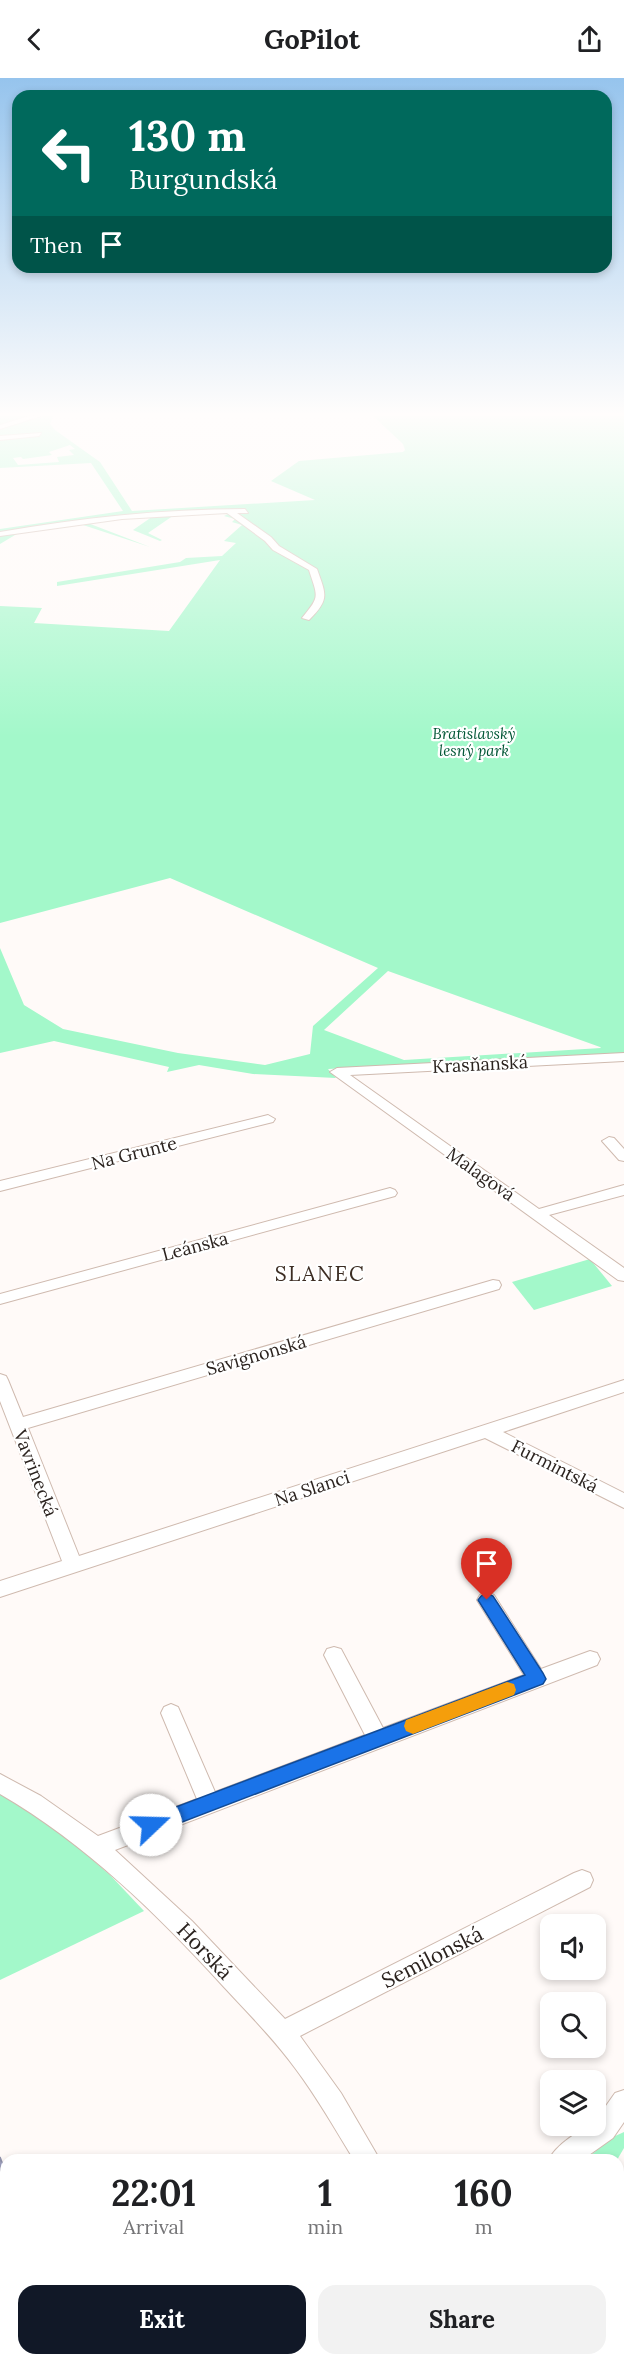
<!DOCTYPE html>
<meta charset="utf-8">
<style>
:root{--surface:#fff;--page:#f2f2f2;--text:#202124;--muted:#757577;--accent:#111827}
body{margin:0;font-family:Lora,serif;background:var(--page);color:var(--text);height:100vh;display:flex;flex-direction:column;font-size:22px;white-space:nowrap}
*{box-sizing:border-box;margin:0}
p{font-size:20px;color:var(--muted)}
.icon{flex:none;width:33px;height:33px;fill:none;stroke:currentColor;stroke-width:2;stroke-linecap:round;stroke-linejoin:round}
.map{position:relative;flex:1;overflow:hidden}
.sheet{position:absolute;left:0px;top:2076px;width:624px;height:212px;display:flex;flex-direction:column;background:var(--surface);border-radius:18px 18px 0 0;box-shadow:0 3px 9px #0003}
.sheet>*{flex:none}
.banner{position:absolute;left:12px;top:12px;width:600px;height:183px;border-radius:18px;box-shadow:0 3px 9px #0003;background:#00695c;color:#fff;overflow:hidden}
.buttons{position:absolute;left:540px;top:1836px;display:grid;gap:12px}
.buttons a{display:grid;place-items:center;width:66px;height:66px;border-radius:12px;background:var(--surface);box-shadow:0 3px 9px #0003;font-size:30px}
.pin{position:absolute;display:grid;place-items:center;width:51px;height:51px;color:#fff;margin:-62px -26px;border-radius:50% 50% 50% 0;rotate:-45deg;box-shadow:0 0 6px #0007}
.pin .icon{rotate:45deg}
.me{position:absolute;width:66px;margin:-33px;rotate:69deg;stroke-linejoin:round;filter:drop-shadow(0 0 4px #0008)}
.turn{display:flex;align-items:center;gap:21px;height:126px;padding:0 18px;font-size:27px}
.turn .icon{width:78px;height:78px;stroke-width:2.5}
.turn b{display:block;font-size:42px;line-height:51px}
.then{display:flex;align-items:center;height:57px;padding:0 18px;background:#0003;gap:12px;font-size:22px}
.eta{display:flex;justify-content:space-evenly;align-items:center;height:102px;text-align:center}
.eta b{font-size:36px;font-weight:800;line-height:42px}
.primary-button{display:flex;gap:12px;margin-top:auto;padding:12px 18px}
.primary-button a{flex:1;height:69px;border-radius:18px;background:var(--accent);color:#fff;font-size:24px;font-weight:800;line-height:69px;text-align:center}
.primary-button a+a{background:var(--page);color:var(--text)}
header{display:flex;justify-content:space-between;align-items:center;height:78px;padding:0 18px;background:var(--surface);font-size:27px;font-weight:800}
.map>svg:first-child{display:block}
.green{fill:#a3f8ca;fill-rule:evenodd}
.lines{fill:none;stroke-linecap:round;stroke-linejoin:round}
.street-casing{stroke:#cfbaaf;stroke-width:2}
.street{fill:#fff;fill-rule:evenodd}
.shaded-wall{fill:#9092ab}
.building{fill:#ced0f4;stroke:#9092ab;stroke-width:1.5}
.route{fill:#1a73e8;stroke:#114b97;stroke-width:1.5}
.slow{fill:#f59e0b}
.labels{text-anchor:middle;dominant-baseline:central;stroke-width:4.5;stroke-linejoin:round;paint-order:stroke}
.far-park-label{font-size:15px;font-style:italic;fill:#005635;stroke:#fff}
.street-label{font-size:18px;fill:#2b231f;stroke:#fff}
.quarter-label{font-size:21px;letter-spacing:1.5px;fill:#3d2d23;stroke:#fff}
.near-street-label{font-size:21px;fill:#2b231f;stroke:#fff}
</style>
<header><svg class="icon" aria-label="back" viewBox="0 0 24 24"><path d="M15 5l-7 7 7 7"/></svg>GoPilot<svg class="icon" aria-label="share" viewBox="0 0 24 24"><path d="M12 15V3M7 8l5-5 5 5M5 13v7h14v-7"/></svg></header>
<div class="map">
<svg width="624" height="2287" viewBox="0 0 624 2287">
<rect width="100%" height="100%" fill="#fffaf8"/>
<g class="green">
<path d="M0,338H53L50,346L55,352L100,384L132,433L315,422L271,403L299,383L403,374L405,372L403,366L373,338H624V976L328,991L336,1000L253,996L199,987L167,994L169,989L54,963L0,975V870L24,927L63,951L178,975L265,987L310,976L313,948L378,890L170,800L0,845V528L42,530L34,545L169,553L220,482L57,508V504L180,484L186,480L222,478L236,465L224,463L242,447L232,444L235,441L224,438L228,436L226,434L177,435L148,455L162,462L160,463L133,452L159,434L80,442L150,469L77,445L20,454L0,466V451L123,433L91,385L0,390ZM70,367L75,371L69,372L74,377L57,379L59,384L18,387L13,380L21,379L23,381L52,377L49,374ZM388,893L600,969L601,970L404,982L324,952Z"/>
<path d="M590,1181L612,1208L534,1232L512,1204Z"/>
<path d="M0,1716L63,1756L111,1798L144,1833L0,1902Z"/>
<path d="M624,2054V2070L617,2082H585L613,2059Z"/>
</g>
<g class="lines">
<g class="street-casing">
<g id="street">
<path d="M29,338H41L0,351V347Z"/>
<path d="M41,355L39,358L0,362V358Z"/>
<path d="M245,431L248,435H237L271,459L279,468L317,491C326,517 330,521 309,542L302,540C320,518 318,520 309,492L273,472L265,463L227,435L122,441L0,458V454C81,440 162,431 245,431Z"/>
<path d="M624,975V983L350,997L539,1131L624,1107V1117L549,1137L624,1190V1203L618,1202L330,994L337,990Z"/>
<path d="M268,1037L275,1041L273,1044L0,1113V1103Z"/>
<path d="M609,1059L614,1060L624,1071V1083L619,1082L602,1063Z"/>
<path d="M390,1110L395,1112L397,1115L395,1118L0,1226V1216Z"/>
<path d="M493,1202L499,1203L501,1207L499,1211L28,1350L79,1478L624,1302V1314L503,1354L624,1415V1430L485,1360L0,1519V1503L62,1483L0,1323V1296L6,1298L8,1302L23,1339Z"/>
<path d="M487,1514L494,1517L541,1591L590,1573L597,1575L600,1581L597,1587L115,1772L192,1843L285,1941L574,1795L582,1792L590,1795L593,1802L590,1809L300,1958L341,2015L380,2082H354C335,2051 317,2019 295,1990C274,1961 248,1935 223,1908C156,1835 86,1766 0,1716V1696L41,1718L98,1758L197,1721L161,1635L164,1629L171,1626L178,1629L215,1714L365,1657L324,1577L327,1571L334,1569L341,1571L383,1650L524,1597L477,1522L480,1517Z"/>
<path d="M624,2012V2044L613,2060L582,2082H549C554,2069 582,2048 596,2048V2042L615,2015Z"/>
<path d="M214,2282H248L245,2287H211Z"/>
<path d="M519,2282H554L557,2287H522Z"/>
</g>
</g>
<use href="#street" class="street"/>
</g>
<path class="shaded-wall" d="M62,2282H76L77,2284L72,2287H53Z"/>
<path class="building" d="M0,2079L6,2095V2282H62L53,2287H0Z"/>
<linearGradient id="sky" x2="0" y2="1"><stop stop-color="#96c4ed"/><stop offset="0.51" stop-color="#fffdfc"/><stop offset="1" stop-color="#fffdfc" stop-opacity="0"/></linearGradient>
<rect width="624" height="659" fill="url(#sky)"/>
<path class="route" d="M487,1515L493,1518L543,1595L546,1601L543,1606L151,1756L144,1753L142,1747L144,1741L525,1597L478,1522L481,1518Z"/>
<path class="slow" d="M507,1604L514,1606L516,1612L514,1617L413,1656L406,1653L404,1648L406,1642Z"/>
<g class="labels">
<g class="far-park-label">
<text x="474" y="655">Bratislavský<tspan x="474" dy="17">lesný park</tspan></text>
</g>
<g class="street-label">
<text transform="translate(480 986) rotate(-3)">Krasňanská</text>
<text transform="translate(134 1075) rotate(-14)">Na Grunte</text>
<text transform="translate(481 1096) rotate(35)">Malagová</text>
<text transform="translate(195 1168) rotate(-15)">Leánska</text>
<text transform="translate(256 1277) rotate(-16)">Savignonská</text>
<text transform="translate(555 1388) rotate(27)">Furmintská</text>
<text transform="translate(36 1395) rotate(69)">Vavrinecká</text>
<text transform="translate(312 1410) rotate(-18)">Na Slanci</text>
</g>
<g class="quarter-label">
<text x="320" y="1195">SLANEC</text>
</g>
<g class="near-street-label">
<text transform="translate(205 1873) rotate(46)">Horská</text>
<text transform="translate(432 1879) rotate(-27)">Semilonská</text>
</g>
</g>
</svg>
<div class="buttons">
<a><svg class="icon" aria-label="sound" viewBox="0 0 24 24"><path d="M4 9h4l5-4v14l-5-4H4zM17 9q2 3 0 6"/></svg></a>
<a><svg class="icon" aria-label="search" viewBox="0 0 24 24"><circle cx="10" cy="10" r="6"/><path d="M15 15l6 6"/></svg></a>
<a><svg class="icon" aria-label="layers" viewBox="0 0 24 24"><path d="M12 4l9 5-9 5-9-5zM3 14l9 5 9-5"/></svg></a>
</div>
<div class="pin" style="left:487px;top:1522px;background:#d93025"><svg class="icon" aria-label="arrive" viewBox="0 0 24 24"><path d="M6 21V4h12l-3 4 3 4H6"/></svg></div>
<svg class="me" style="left:151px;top:1747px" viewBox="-20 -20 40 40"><circle r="19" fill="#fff"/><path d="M0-13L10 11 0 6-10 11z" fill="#1a73e8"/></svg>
<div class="banner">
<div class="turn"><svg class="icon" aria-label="left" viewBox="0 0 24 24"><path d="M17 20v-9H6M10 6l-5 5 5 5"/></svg><div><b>130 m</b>Burgundská</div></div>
<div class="then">Then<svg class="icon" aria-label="arrive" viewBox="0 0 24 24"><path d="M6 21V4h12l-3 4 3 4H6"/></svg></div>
</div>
<section class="sheet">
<div class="eta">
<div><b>22:01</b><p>Arrival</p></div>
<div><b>1</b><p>min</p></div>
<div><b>160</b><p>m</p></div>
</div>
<div class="primary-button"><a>Exit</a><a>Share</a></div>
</section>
</div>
